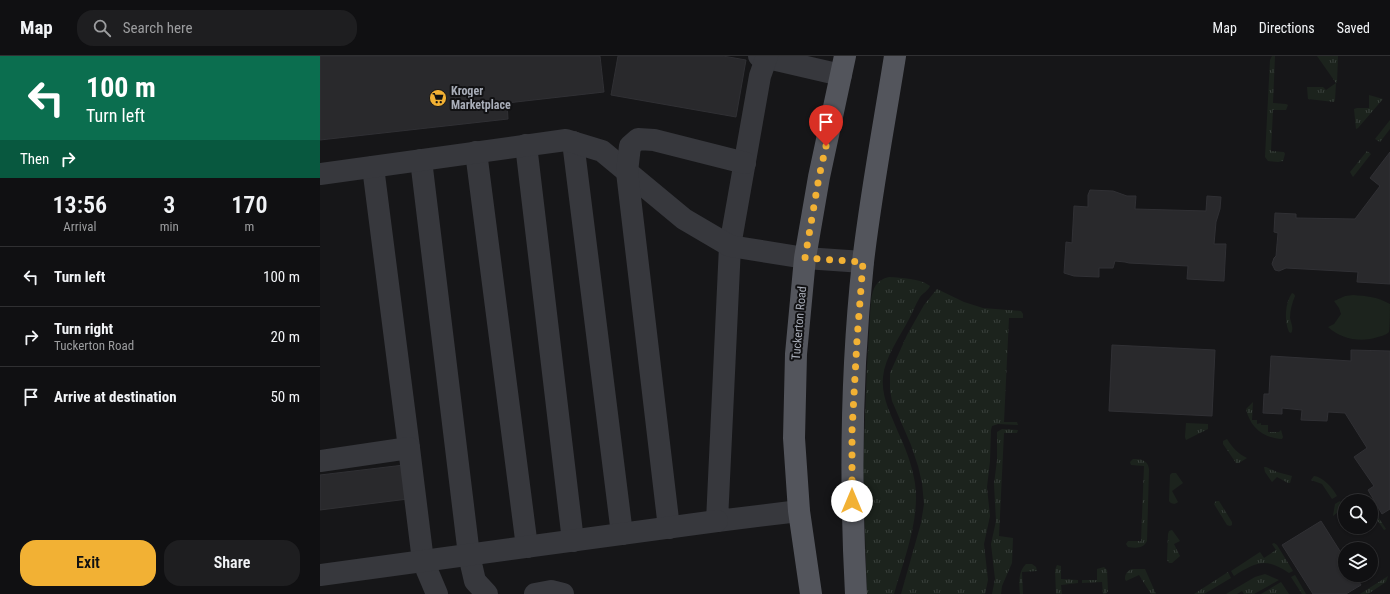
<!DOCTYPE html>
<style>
:root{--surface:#101012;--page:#1e1e20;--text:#f1f3f6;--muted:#9c9d9f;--line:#303032;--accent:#f2b134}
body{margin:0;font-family:"Roboto Condensed",sans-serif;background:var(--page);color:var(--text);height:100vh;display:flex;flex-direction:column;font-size:15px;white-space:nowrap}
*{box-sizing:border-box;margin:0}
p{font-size:13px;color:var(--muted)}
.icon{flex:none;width:22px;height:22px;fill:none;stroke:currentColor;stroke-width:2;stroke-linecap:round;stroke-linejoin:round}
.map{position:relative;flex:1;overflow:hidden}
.details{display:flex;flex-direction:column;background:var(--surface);width:320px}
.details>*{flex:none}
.banner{background:#0b6e4f;color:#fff;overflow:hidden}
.fabs{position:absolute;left:1018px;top:438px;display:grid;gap:8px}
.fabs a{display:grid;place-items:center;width:40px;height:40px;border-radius:50%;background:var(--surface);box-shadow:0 1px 3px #0004,0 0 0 1px var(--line);font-size:20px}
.pin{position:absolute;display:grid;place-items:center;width:34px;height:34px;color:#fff;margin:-41px -17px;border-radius:50% 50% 50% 0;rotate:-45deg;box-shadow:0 0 4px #0007}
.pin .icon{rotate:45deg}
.me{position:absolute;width:44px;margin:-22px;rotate:0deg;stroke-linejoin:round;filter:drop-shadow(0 0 3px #0008)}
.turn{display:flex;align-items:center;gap:14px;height:84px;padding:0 20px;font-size:18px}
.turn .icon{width:52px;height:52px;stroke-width:2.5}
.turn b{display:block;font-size:28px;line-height:34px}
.then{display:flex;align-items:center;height:38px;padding:0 20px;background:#0003;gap:8px;font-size:15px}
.eta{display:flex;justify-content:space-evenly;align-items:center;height:68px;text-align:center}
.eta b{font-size:24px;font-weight:600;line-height:28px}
.primary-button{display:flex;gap:8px;margin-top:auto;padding:8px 20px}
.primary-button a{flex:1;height:46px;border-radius:16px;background:var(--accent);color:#111;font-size:16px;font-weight:600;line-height:46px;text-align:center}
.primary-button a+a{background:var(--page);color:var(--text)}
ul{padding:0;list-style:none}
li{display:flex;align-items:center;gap:12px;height:60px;padding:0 20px;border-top:1px solid var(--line)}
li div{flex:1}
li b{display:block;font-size:15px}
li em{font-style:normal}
header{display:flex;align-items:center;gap:24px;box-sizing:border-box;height:56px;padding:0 20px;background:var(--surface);border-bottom:1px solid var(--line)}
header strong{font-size:19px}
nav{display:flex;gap:22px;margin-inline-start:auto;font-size:14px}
.search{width:280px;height:36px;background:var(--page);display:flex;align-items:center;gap:10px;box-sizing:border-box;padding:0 14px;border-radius:16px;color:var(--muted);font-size:15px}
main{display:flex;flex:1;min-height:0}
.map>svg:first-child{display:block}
.grass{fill:url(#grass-tufts)}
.park{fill:#1c231d}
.building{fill:#29292c;stroke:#303034}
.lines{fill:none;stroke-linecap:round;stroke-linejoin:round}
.minor{stroke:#37383d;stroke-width:22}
.major{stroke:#53555c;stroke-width:22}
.route{stroke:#f2b134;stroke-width:7;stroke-dasharray:0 12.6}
.labels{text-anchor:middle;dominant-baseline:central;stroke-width:4;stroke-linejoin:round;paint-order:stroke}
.poi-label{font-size:12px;font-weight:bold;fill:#a8adb8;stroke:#111113;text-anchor:start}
.street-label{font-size:12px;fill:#a8adb8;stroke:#111113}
</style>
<header>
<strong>Map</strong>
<div class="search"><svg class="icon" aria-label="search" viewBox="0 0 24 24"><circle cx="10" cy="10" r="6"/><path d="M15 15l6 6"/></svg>Search here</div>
<nav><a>Map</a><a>Directions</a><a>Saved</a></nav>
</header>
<main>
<section class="details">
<div class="banner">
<div class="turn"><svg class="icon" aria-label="left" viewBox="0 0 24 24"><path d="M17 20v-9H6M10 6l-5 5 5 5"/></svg><div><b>100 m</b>Turn left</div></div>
<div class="then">Then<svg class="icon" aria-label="right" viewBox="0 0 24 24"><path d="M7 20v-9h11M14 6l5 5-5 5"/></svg></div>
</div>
<div class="eta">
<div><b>13:56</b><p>Arrival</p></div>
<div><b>3</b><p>min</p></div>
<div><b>170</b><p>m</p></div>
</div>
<ul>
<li><svg class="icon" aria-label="left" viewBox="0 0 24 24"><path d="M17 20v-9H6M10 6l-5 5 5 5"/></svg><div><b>Turn left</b></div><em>100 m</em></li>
<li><svg class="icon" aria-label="right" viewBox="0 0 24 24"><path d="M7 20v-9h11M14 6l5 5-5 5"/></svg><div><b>Turn right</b><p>Tuckerton Road</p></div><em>20 m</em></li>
<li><svg class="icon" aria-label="arrive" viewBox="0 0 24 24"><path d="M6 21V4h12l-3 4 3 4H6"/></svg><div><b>Arrive at destination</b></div><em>50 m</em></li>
</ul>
<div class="primary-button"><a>Exit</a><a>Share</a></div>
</section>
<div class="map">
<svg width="1070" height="538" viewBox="0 0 1070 538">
<defs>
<pattern id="grass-tufts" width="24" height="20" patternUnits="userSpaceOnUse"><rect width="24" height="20" fill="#1c231d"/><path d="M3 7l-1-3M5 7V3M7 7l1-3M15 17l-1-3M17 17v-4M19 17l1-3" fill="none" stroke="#3a403c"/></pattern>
</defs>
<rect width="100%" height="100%" fill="#161618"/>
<g class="grass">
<path d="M952,0H955L953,47L966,48L968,49L966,54H953L951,95L964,96L965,98L963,105L958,106L948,105L945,101L950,4Z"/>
<path d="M997,0H1018L1017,27H1016Z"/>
<path d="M1016,27L1015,44L1014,46L988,43L987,31H1003L1006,34Z"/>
<path d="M1049,39L1063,43L1038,72L1036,73L1034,53L1037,52H1049Z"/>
<path d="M1070,64V73L1060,86L1055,83Z"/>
<path d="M1047,95L1051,98L1033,121L1030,116Z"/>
<path d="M569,221C582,222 599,222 610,230C608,235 603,237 600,241C595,249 592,258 588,265C579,282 565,301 563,321C561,341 571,358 578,376C585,391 591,406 594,422C602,459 584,503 574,538H547L543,415L547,310L551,244C553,232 556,224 569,221Z"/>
<path d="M617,233L644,246L663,252L701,255L703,258V262H689L684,366H697L698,369L678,368L672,370L671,374L670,405L667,431L670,460L664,488L668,524L665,538H581L601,467L604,448L602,427L598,410L591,389L572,345L570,334V317L587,279L604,249Z"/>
<path d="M972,237L974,238L975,240C972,247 970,254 970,262C971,267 974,273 971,277L969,276C964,265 965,247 972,237Z"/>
<path d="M933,346L932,364H937V368L941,367V369H948V376H959L961,374L963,381L962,383C943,382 930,371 926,353Z"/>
<path d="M866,367L888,368V373L866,384L865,381Z"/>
<path d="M682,373L698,374L697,377H684L679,480L693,482L692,507L682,530L681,538H672L675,523L671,488L676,465L674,428L677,404V376Z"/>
<path d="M907,383C912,391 918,398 927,402L919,407H916L903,388V385Z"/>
<path d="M813,403C821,403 828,404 829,413L827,485C823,493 816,492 808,491L806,488L808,485H821L824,410L811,409L810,406Z"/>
<path d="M944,411H946L957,416L972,420L970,427H968L957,421L952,426L945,416Z"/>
<path d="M852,417H856L863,427L852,435L858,446C855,449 851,448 849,445L850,419Z"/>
<path d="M994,420C1003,421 1013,432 1017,440L1012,443L1002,428L991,424Z"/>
<path d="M896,445H899L912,466V469L910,470L907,469L894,448Z"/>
<path d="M1020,445L1025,452V463L1024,464L1018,456L1013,460L1015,448Z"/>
<path d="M1051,450L1066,473L1064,474L1051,455Z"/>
<path d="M852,474L860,485L854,488L860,500L852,507H849L847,504L848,478L849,475Z"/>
<path d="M954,487L957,489L973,515L969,517C946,501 936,506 914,520L911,515L940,496L944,502L956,494L952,488Z"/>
<path d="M706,508H712L716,511L717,515L702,516L703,538H700C699,528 698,515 706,508Z"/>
<path d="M737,509L741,510V523L758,524V527L741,529L742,538H736L735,514Z"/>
<path d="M784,511L787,514L788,535L786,538H783L782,526L762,527V524H777V513Z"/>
<path d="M812,513H825L836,538H831L819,519L806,525L805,523C805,518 807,515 812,513Z"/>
<path d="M908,516L911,522L884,538H874Z"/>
<path d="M945,518L959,524L934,538H924L922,535L917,538H906L935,521Z"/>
<path d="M975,519L986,538H982L971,521Z"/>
<path d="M1068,520L1066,526L1048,538H1040Z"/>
<path d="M961,526L969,538H941Z"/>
</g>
<path class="park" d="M1033,239C1047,240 1058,241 1070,248C1070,254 1070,272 1069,276C1066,279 1062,280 1058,281C1041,287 1021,283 1008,271L1014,268L1021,258L1019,252L1014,245L1025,240Z"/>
<g class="building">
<path d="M0,0H280L284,36L187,47L188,63L0,84Z"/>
<path d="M298,0H403L426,4L416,61L291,39Z"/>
<path d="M1070,96V228L1037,226L1038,216L966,212L959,215L955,214L952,208L954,202L956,200L958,177L954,176L955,157L976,158V162L1035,163L1060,130L1050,122Z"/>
<path d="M770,134L793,135L807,140H816L815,153L886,155L887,140L901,141L900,153L896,166L894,188H906L904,225L867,223L868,210L809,207L805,206L795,205L793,212H779V221L754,220L744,217L746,186L752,187L754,150L768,151V139Z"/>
<path d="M792,289L895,294L892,360L789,355Z"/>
<path d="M1031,294L1070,295V453L1062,458L1048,434L1054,430L1034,401L1047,392L1025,357L1008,356L1007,365L981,364L982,354L962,352V358L943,357L944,338H949L951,300L1031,305Z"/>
<path d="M84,409L88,443L0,454V419Z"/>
<path d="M1001,465L1025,503V519H1035L1041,529L1026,538H993L962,489Z"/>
</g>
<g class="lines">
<g class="minor">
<path d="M439,0L521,19"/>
<path d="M447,0L440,20L410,190L397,465L479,455"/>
<path d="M253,86L302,478"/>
<path d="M206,89L253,485"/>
<path d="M156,96L207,491"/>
<path d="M101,104L149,499L155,525L167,538"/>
<path d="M53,111L89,392"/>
<path d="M0,118L246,84L282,95L364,163L410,190L485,202L543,206"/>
<path d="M0,405L89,392L103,505L117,538"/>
<path d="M349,472L307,116L310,90L318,83L334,84L425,107"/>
<path d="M0,519L397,465"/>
<path d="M215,538L231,535L243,538"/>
</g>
<g class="major">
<path d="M491,538L479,455L474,382L476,298L485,202L499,121L525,0"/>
<path d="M536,538C530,427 531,316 543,206C551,137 564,69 575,0"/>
</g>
</g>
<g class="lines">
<path class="route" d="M506,90L499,121L485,202L543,206L537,284L532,375V445"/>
</g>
<defs>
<g id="supermarket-disc" transform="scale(0.9)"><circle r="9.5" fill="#f2b134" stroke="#111113"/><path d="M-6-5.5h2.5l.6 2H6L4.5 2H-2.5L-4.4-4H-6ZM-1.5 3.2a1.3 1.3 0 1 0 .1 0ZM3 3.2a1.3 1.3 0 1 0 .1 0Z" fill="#111"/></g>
</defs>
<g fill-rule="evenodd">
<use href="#supermarket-disc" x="118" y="42"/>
</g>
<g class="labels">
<g class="poi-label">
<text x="131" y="35">Kroger<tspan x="131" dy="14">Marketplace</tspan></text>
</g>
<g class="street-label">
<text transform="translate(479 267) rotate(-85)">Tuckerton Road</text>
</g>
</g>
</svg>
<div class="fabs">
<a><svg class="icon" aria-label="search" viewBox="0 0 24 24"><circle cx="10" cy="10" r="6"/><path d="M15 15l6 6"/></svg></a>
<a><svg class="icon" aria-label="layers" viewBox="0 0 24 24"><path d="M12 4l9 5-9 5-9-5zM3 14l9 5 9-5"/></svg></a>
</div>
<div class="pin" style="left:506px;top:90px;background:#d93025"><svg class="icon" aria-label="arrive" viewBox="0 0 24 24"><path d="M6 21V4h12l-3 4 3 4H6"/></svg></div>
<svg class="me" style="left:532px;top:445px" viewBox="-20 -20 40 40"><circle r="19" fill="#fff"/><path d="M0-13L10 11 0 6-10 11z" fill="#f2b134"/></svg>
</div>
</main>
